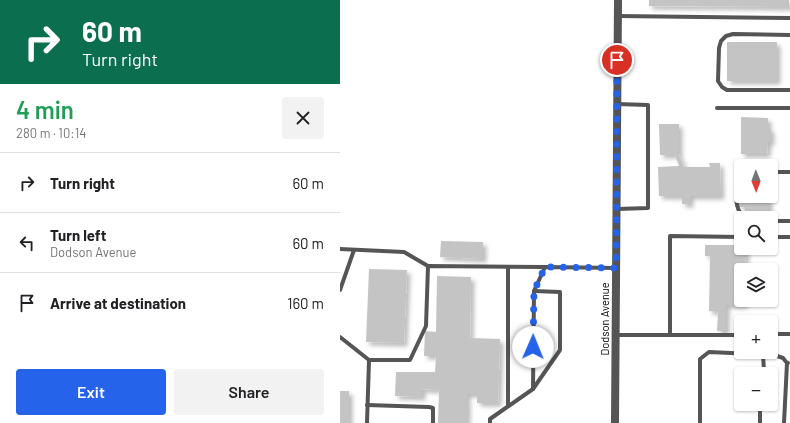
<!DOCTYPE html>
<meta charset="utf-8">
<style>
:root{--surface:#fff;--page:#f2f2f2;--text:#202124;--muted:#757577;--line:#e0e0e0;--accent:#2563eb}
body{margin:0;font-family:Barlow,sans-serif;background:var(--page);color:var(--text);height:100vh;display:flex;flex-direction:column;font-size:15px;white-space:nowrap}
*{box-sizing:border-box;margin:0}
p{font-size:13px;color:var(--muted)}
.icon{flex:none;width:22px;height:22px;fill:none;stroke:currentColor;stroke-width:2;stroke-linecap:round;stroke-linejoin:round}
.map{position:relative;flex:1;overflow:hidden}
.panel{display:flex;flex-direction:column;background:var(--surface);width:340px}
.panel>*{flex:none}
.top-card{background:#0b6e4f;color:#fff;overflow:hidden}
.needle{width:26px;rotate:179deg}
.buttons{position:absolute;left:394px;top:159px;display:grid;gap:8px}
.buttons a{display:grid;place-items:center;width:44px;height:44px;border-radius:4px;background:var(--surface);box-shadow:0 1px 3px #0004;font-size:20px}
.pin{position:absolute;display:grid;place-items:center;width:34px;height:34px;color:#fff;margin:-17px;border:2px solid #fff;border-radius:50%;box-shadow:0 1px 4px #0007}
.me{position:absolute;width:44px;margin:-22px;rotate:1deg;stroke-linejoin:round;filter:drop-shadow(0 0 3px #0008)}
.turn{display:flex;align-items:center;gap:14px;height:84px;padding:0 16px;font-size:18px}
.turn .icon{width:52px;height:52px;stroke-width:2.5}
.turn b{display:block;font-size:28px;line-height:34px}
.round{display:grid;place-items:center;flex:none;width:42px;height:42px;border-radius:4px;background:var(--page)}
.headline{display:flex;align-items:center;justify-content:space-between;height:68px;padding:0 16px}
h1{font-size:24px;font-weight:600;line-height:30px;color:#1e9e55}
.primary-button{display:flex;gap:8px;margin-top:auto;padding:8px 16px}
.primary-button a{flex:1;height:46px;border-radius:4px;background:var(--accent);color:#fff;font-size:16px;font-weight:600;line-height:46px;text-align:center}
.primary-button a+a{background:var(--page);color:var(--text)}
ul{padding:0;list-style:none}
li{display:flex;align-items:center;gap:12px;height:60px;padding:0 16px;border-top:1px solid var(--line)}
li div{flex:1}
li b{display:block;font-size:15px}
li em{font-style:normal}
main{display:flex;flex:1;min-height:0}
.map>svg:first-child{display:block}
.building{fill:#c4c4c4;filter:url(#shadow)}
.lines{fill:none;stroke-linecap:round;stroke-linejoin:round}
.service{stroke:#555;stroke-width:4}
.tertiary{stroke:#555;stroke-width:8}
.route{stroke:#2563eb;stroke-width:7;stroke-dasharray:0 12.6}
.labels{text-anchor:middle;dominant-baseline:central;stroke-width:3;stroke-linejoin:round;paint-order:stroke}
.street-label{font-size:11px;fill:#000;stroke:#fff}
</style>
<main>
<section class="panel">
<div class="top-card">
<div class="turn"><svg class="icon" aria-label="right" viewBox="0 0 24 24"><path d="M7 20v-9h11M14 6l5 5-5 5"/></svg><div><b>60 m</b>Turn right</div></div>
</div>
<div class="headline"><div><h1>4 min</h1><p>280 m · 10:14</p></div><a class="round"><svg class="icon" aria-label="close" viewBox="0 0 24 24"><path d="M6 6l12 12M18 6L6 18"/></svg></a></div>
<ul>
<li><svg class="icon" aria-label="right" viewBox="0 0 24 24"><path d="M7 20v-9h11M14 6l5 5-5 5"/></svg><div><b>Turn right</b></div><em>60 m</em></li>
<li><svg class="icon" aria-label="left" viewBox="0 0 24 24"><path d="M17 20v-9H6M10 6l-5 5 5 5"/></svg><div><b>Turn left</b><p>Dodson Avenue</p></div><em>60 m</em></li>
<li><svg class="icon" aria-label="arrive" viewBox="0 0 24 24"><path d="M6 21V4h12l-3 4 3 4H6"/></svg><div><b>Arrive at destination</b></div><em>160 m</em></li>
</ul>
<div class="primary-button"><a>Exit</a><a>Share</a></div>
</section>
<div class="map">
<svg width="450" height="423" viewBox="0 0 450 423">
<defs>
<filter id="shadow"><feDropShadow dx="3.5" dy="3.5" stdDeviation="2" flood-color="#0004"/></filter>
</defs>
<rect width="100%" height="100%" fill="#fff"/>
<g class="building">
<path d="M309,0H449V7L309,6Z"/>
<rect x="387" y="42" width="50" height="39"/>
<path d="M401,117L428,118V129H431V142H428L427,154H401Z"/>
<path d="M319,124H339V154L344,167H370L369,163H380L381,196H350V204H342V196H319L318,167L339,166L335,155H320Z"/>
<path d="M399,191H401V196L429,197V211H417V217H405V207H399Z"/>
<path d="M101,241L143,242V259L100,257Z"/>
<path d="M365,245H401V248H406L405,270H401V300H405V305H386V331H377L378,312L369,311L370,256H365Z"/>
<path d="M29,269L67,270L64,343L26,342Z"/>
<path d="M97,276L131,277L130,338L160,339L158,403H137V394H127V423H98L99,390L82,389V397L55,396L56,372H95L96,356H84L85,331L96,332Z"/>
<rect x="0" y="391" width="9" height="32"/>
</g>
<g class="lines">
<g class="service">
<path d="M278,16L450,18"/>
<path d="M450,35L393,34L386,36L381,41L379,48L378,81L382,87L387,90H450"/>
<path d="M377,108H450"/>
<path d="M431,172H450"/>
<path d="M401,184C393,194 396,208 403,218"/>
<path d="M277,209L308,208V105L277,104"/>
<path d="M431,221H450"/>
<path d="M431,237H450"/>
<path d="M0,249L64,252L88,266"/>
<path d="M0,290L14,250"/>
<path d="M431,334H450"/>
<path d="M275,335H401"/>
<path d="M330,335V236L401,237"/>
<path d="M0,337L29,360"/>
<path d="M423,355L424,371"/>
<path d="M193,389L220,350V292L194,291"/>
<path d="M27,405L89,407L93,408V423"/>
<path d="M168,406V267"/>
<path d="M420,412V423"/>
<path d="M27,423L29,360H70L86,326L88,266L205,267"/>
<path d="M150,423V419L193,389L194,291L205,267L276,268"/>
<path d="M360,423V359L369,352L434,355L443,358L447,363"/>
<path d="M444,423L447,363H448"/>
</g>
<path class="tertiary" d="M275,423L278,0"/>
</g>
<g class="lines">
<path class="route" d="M193,347L194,291L205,267L276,268L277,60"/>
</g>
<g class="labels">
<g class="street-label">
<text transform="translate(264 319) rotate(-90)">Dodson Avenue</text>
</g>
</g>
</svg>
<div class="buttons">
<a><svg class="needle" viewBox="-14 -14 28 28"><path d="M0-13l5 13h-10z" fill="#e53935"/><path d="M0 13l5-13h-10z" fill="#757577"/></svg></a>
<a><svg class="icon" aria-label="search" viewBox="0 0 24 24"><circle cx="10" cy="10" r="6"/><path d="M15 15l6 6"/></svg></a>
<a><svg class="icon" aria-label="layers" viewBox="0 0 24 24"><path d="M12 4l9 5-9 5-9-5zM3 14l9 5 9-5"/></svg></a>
<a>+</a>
<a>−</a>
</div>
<div class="pin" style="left:277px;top:60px;background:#d93025"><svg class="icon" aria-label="arrive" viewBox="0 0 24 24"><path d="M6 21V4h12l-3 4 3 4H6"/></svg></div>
<svg class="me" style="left:193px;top:347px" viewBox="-20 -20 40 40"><circle r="19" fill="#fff"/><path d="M0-13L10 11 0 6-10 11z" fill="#2563eb"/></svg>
</div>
</main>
